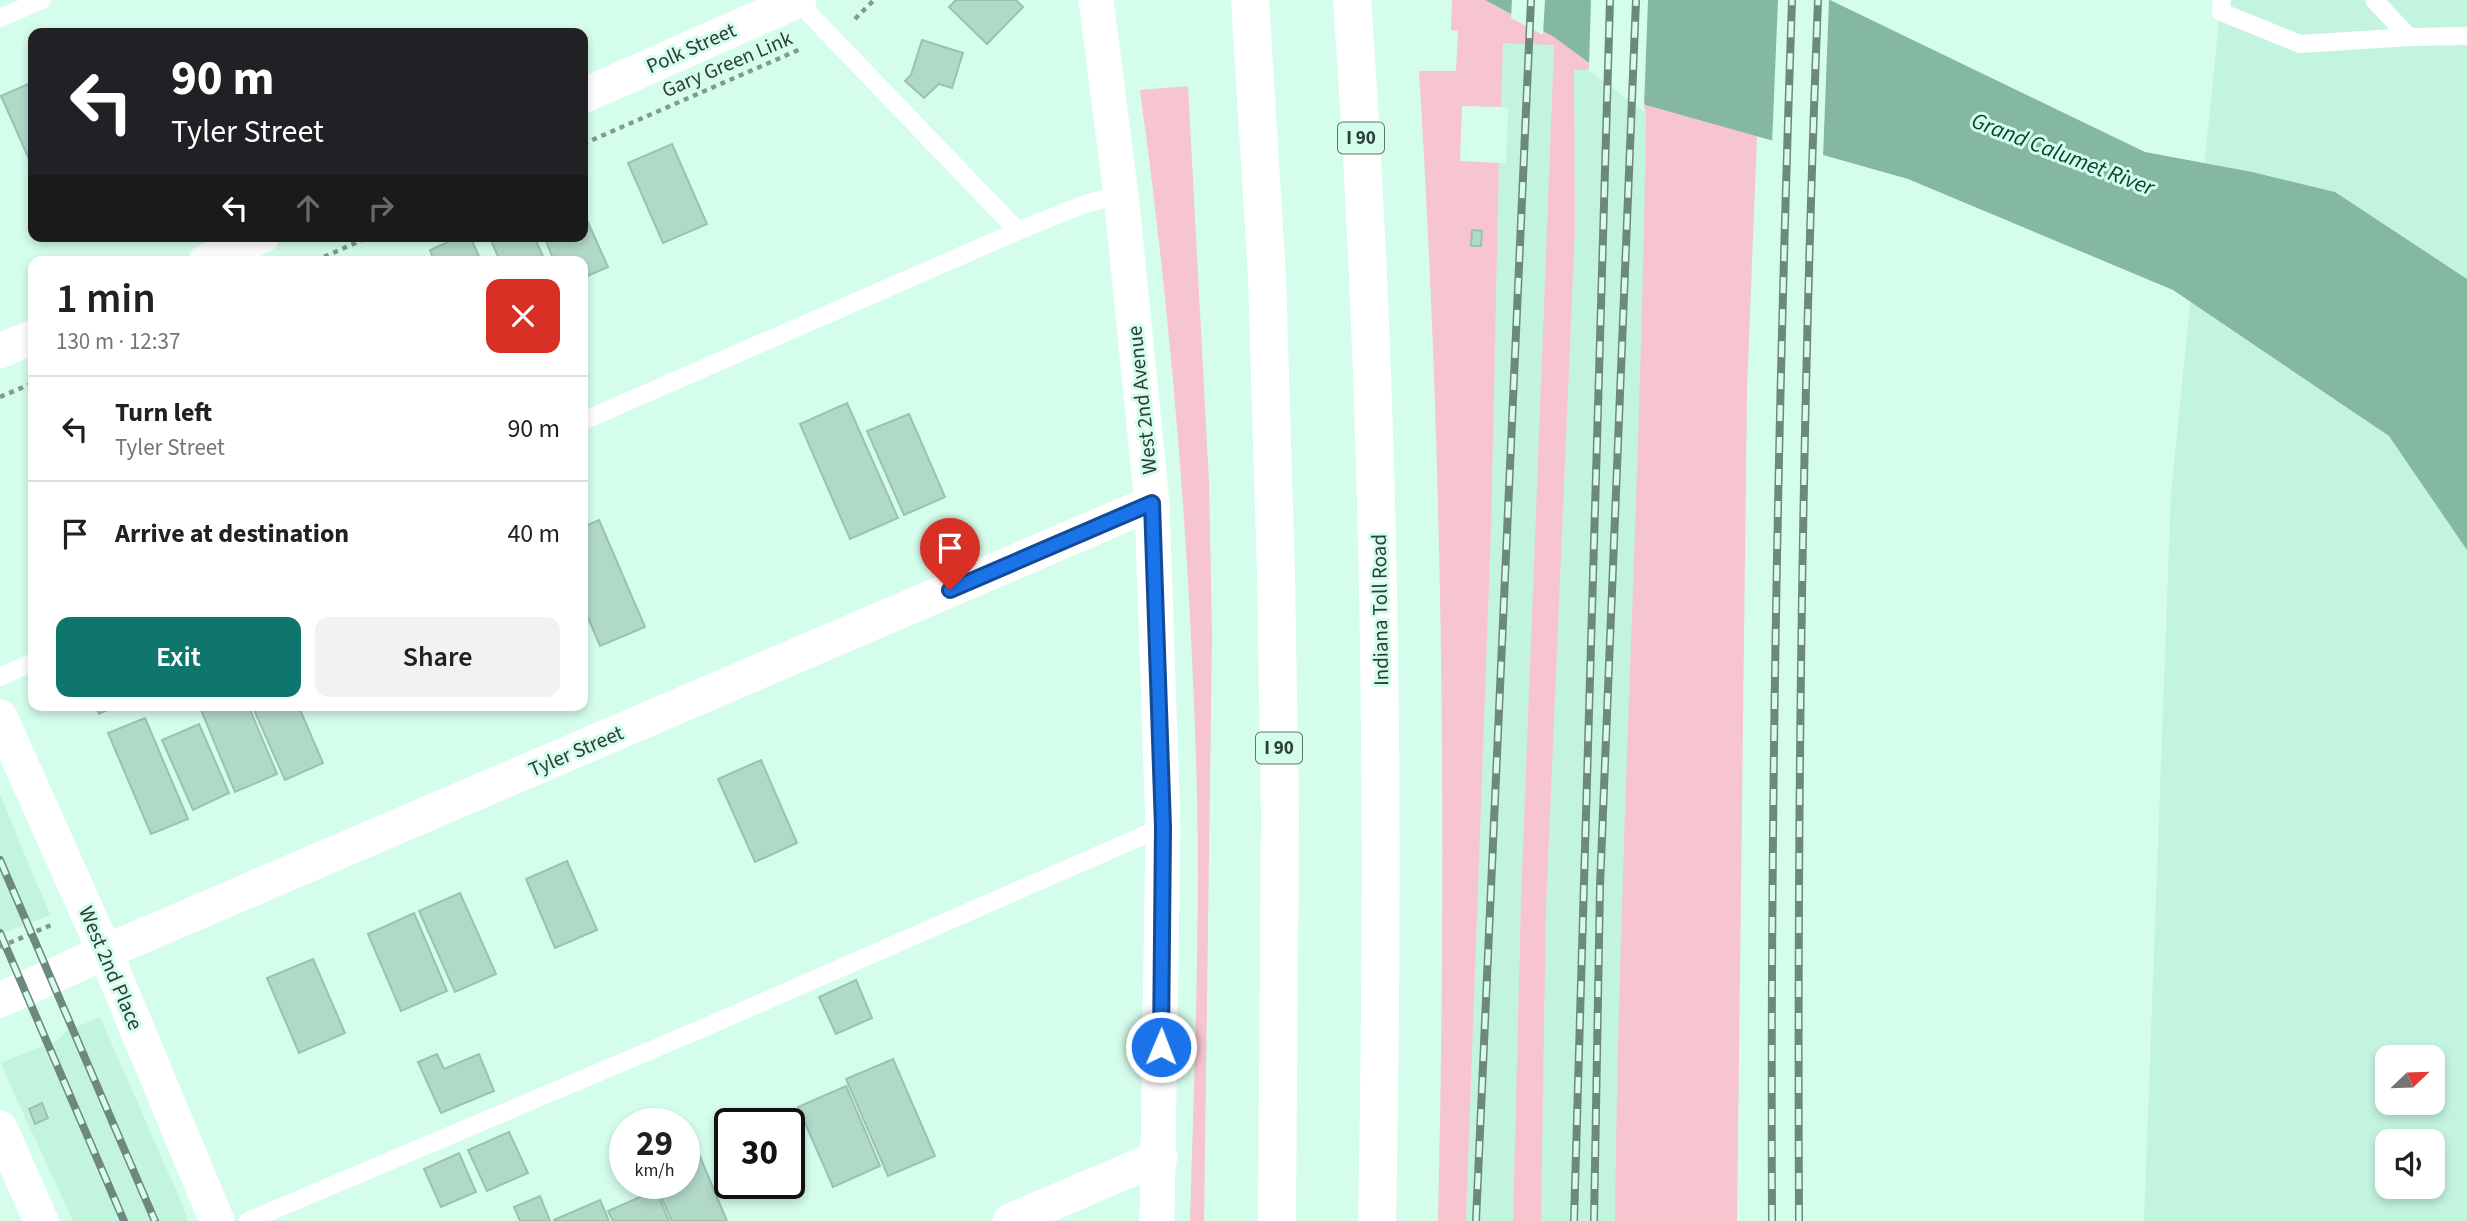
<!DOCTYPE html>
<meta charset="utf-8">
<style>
:root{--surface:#fff;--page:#f2f2f2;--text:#202124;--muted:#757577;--line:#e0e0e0;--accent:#0f766e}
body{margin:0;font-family:"Source Sans 3",sans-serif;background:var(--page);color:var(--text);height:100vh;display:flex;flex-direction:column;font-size:26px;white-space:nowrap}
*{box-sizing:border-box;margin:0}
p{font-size:23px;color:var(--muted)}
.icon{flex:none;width:38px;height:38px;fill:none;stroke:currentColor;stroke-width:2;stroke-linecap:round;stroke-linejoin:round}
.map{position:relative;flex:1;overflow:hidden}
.panel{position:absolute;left:28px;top:256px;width:560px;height:455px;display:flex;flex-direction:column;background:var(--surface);border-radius:14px;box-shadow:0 4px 10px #0003}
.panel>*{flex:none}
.top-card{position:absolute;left:28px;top:28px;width:560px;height:214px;border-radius:14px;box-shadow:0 4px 10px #0003;background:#202124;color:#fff;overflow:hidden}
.needle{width:46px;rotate:67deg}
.fabs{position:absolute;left:2375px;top:1045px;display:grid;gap:14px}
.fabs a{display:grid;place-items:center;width:70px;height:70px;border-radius:14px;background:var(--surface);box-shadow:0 4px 10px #0003;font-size:35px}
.speed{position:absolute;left:609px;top:1108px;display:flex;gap:14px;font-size:35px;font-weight:700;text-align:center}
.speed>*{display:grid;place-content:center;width:91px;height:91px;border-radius:50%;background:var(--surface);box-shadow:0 4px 10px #0003;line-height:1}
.speed small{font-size:18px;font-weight:400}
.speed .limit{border:4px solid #111;border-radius:10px;background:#fff;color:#111}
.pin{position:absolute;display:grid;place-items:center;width:60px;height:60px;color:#fff;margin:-72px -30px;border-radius:50% 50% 50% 0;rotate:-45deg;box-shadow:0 0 7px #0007}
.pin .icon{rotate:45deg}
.me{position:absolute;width:77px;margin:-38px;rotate:1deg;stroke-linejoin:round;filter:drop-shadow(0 0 5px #0008)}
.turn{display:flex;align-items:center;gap:24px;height:147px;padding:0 28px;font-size:32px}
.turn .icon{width:91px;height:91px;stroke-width:2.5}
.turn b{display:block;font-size:49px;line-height:60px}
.lanes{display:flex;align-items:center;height:66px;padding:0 28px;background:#0003;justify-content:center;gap:35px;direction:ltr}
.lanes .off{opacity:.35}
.round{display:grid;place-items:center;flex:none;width:74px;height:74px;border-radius:14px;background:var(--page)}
.headline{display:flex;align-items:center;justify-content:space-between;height:119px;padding:0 28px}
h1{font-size:42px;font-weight:600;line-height:52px}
.primary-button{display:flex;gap:14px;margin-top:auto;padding:14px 28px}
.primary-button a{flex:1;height:80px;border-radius:14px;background:var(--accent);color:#fff;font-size:28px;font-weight:600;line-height:80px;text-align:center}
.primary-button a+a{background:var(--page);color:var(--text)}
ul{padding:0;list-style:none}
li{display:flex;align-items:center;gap:21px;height:105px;padding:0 28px;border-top:2px solid var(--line)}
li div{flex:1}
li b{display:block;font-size:26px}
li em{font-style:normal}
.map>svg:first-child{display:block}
.built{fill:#c3f4df;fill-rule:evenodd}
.green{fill:#f6c5cf}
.water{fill:#85b8a3}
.pier{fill:#d5fdeb}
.building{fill:#b1d9c8;stroke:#9bc2b1;stroke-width:2}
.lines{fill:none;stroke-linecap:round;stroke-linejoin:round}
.path{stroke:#7f9b8f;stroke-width:4.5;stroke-dasharray:5 5;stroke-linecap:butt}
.service{stroke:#fff;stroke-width:18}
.minor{stroke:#fff;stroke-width:35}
.motorway{stroke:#fff;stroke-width:38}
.rail-casing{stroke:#6f887e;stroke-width:8}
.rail{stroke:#d5fdeb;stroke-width:5;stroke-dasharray:16;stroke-linecap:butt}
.route-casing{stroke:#114b97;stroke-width:18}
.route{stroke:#1a73e8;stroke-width:12}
.labels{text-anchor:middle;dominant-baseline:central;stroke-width:6;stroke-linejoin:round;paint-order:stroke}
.shield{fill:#d5fdeb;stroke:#60776e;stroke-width:2}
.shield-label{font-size:19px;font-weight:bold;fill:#2e3e38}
.street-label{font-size:21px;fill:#2e3e38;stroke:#d5fdeb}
.water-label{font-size:23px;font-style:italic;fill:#004834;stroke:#d5fdeb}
</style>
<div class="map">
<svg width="2467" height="1221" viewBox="0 0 2467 1221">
<rect width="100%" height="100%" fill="#d5fdeb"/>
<g class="built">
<path d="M2221,0H2467V1221H2144L2171,493ZM2387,1057H2432V1102H2387ZM2387,1141H2432V1186H2387Z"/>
<path d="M1503,42L1554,44L1521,897L1513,1221H1466L1491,530L1499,163H1506L1508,108L1501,107Z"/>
<path d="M1574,69L1588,70L1646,113L1643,363L1615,1221H1541L1546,910L1575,229Z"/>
<path d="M0,795L50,915L0,934Z"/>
<path d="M100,1017L182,1204L188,1221H73L11,1087L1,1063L58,1040L65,1032Z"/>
</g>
<g class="green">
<path d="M1452,0H1485L1554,37L1592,65L1588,70H1574L1575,229L1546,910L1541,1221H1513L1521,897L1554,45L1503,43L1501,107L1462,106L1460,161L1499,163L1491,530L1466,1221H1438C1447,837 1443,454 1419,71H1456L1458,31L1451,30Z"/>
<path d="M1188,86L1209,482L1212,635L1204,1221H1190C1194,1079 1200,936 1197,794C1191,559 1172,323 1140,90Z"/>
<path d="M1642,101L1757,136L1747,390L1737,1221H1615C1619,852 1641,483 1646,113Z"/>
</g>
<path class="water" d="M1485,0H1830L2145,152L2252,172L2335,192L2467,279V550L2389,436L2173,290L1908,179L1646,105L1554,37Z"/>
<g class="pier">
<path d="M1512,0H1545L1543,35L1511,18Z"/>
<path d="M1591,0H1648L1644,107L1589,67Z"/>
<path d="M1778,0H1829L1823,158L1772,144Z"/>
</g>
<g class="building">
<path d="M956,0H1016L1023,7L987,44L949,7Z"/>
<path d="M922,40L963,53L952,88L939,84L924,98L905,81L911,75Z"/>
<path d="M33,82V157L29,159L1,96Z"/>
<path d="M672,144L707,224L663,243L628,163Z"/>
<path d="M583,211L608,267L583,278V261H554L544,236H583Z"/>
<path d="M1472,230L1482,231L1481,246H1471Z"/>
<path d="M461,236H470L481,261H434L430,250Z"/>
<path d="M489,236H534L545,261H500Z"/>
<path d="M847,403L898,518L850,539L800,424Z"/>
<path d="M909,414L945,497L904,515L867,431Z"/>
<path d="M599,520L645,627L600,646L583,606V527Z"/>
<path d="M95,705H118L99,714Z"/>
<path d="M212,705H248L277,774L235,792L201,710Z"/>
<path d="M265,705H298L323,763L285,780L254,710Z"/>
<path d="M145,718L188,819L151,834L108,733Z"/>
<path d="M199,724L229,793L193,810L162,740Z"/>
<path d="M761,760L797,843L755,862L718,779Z"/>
<path d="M567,861L597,930L555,948L526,879Z"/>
<path d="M460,893L496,974L455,992L419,911Z"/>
<path d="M414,913L447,991L401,1011L368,934Z"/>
<path d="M313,959L345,1033L299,1053L267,978Z"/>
<path d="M856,980L872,1018L836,1034L819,997Z"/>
<path d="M437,1054L444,1069L479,1054L494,1091L441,1113L418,1062Z"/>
<path d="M893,1059L935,1156L888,1176L846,1079Z"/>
<path d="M846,1086L880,1166L833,1187L798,1107Z"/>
<path d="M42,1103L48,1118L35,1124L29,1109Z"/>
<path d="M509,1132L528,1173L487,1191L468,1150Z"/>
<path d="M696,1147L727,1221H672L655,1183H684V1152Z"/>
<path d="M459,1153L476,1192L441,1207L424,1169Z"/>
<path d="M656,1190L669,1221H613L608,1211Z"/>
<path d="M540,1196L550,1221H520L514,1207Z"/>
<path d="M600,1200L609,1221H554V1220Z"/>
</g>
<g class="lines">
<g class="path">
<path d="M855,19L874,0"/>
<path d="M583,144L803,48"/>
<path d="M315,261L371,236"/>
<path d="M0,397L33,383"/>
<path d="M0,947L51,925"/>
</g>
<g class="service">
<path d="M796,0L1018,231L1085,204L1121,195"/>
<path d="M2222,0L2221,12L2300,44L2409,37"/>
<path d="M2374,0L2409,37L2467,36"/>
<path d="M0,18L42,0"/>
<path d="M583,421L1018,231"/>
<path d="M0,677L33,662"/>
<path d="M248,1221L701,1029L1163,827"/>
</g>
<g class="minor">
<path d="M1096,0L1121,195L1152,503L1163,827L1157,1221"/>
<path d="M583,96L799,0"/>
<path d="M206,261L262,236"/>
<path d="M0,351L33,337"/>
<path d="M0,717L105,952L217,1221"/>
<path d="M0,1000L105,952L1152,503"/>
<path d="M0,1128L41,1221"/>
<path d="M1010,1221L1160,1157"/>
</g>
<g class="motorway">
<path d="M1250,0L1267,276L1276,574L1280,814L1277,1221"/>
<path d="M1352,0C1381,407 1385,813 1377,1221"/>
</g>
<g class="rail-casing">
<g id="rail">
<path d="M0,860L155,1221"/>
<path d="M0,933L124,1221"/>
<path d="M1476,1221L1531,0"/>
<path d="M1574,1221L1610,0"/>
<path d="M1594,1221L1600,886L1636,0"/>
<path d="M1772,1221C1770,814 1778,407 1792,0"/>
<path d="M1799,1221C1797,814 1802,407 1818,0"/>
</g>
</g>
<use href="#rail" class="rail"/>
</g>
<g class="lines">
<g class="route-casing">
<path id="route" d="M950,590L1152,503L1163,827L1161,1047"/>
</g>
<use href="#route" class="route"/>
</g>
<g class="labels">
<g class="shield">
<rect x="1338" y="122.5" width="46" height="31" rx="5"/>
<rect x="1256" y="732.5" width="46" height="31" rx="5"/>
</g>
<g class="shield-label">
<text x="1361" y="138">I 90</text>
<text x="1279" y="748">I 90</text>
</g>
<g class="street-label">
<text transform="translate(691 48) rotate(-24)">Polk Street</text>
<text transform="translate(727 64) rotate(-23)">Gary Green Link</text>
<text transform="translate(1142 400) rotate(-96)">West 2nd Avenue</text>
<text transform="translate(1380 610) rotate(-91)">Indiana Toll Road</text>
<text transform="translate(576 751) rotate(-23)">Tyler Street</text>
<text transform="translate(111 968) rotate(67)">West 2nd Place</text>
</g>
<g class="water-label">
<text transform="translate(2063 154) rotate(21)">Grand Calumet River</text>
</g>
</g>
</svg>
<div class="fabs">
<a><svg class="needle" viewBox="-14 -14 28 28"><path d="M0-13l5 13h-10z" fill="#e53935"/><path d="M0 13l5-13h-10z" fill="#757577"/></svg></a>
<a><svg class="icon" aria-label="sound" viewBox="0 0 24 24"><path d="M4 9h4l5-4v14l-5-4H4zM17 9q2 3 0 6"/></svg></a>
</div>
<div class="speed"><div>29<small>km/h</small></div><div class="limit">30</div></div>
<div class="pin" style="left:950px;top:590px;background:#d93025"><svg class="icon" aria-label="arrive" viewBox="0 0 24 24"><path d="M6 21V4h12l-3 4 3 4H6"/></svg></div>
<svg class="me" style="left:1161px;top:1047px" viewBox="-20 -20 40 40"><circle r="17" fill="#1a73e8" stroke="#fff" stroke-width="3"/><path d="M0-11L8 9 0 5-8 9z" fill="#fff"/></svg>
<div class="top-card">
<div class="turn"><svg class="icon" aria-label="left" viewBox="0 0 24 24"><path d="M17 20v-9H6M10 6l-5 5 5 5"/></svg><div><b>90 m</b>Tyler Street</div></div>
<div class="lanes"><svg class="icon" aria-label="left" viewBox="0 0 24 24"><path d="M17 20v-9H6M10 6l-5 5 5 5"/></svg><svg class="icon off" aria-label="ahead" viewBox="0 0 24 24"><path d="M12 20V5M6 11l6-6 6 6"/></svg><svg class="icon off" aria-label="right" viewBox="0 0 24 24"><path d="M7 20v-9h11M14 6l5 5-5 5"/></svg></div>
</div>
<section class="panel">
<div class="headline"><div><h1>1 min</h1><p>130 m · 12:37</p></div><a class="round" style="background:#d93025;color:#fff"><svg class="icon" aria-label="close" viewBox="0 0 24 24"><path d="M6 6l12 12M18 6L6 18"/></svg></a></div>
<ul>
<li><svg class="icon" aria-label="left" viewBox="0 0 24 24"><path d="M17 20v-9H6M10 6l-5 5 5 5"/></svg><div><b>Turn left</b><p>Tyler Street</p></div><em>90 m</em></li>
<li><svg class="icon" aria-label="arrive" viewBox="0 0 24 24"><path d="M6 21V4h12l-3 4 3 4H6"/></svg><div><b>Arrive at destination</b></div><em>40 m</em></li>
</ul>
<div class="primary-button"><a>Exit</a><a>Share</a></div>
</section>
</div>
